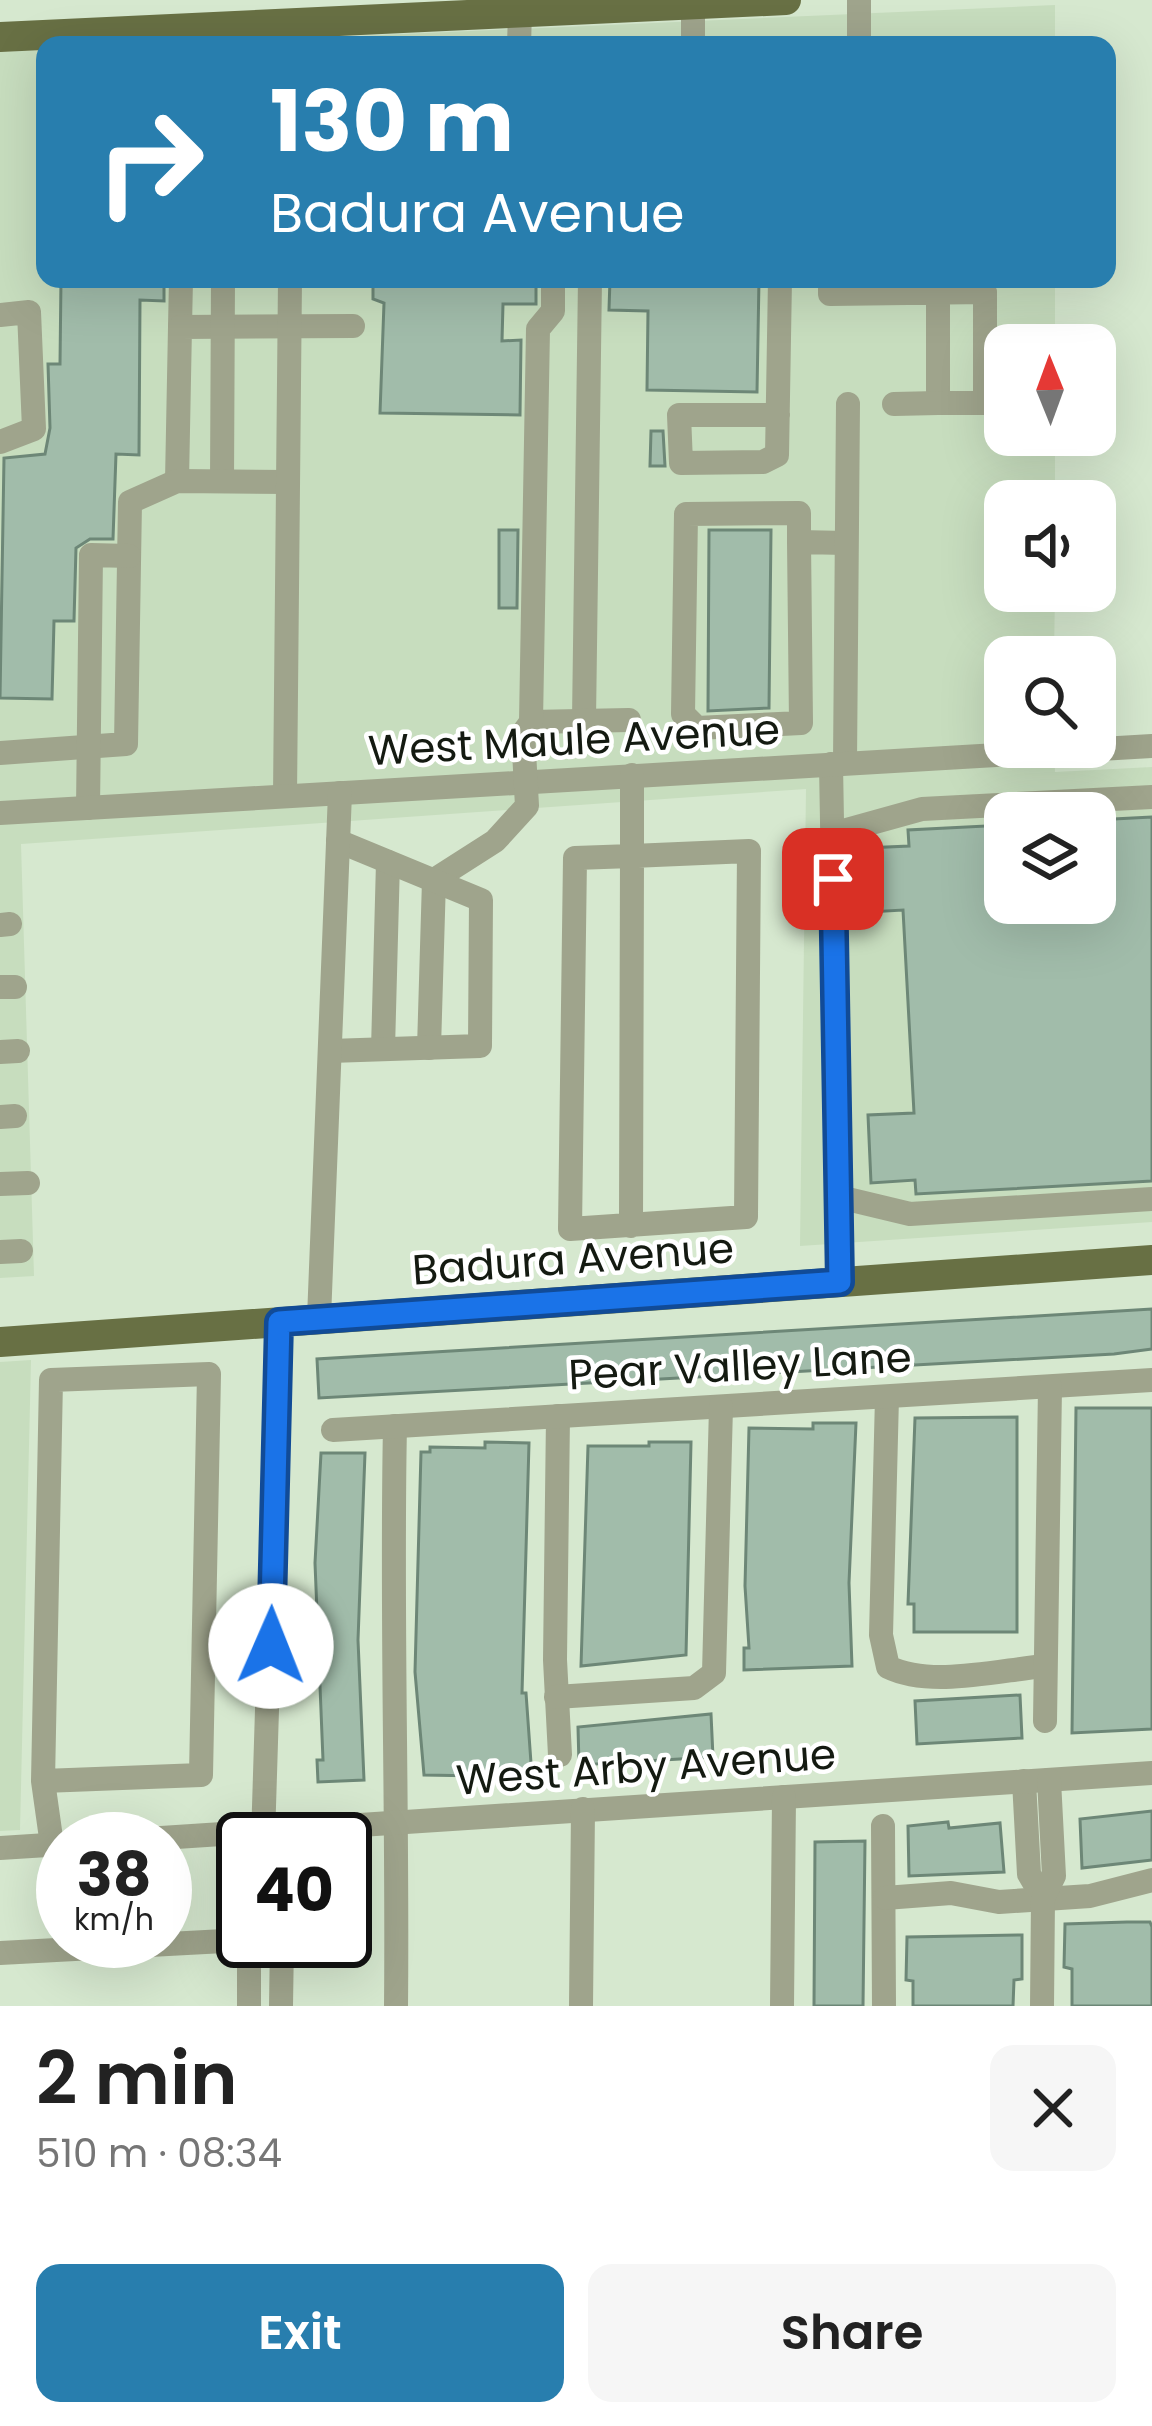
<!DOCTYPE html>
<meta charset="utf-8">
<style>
:root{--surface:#fff;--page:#f6f6f6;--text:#222;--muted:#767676;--accent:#287eae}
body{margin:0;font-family:Poppins,sans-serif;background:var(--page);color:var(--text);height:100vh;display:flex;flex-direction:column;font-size:45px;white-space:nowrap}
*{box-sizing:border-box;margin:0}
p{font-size:39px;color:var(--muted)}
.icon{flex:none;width:66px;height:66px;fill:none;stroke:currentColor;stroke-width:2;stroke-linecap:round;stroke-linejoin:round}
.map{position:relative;height:2006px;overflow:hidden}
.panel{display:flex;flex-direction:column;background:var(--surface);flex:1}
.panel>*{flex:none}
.guide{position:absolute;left:36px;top:36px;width:1080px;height:252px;border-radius:24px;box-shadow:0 12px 48px #0002;background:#287eae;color:#fff;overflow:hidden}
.needle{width:78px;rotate:359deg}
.controls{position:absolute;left:984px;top:324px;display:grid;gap:24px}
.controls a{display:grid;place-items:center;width:132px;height:132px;border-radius:24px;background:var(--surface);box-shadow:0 12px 48px #0002;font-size:60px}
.speed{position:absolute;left:36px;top:1812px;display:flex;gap:24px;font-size:60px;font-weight:700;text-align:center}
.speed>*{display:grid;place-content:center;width:156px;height:156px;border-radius:50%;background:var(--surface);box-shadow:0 12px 48px #0002;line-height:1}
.speed small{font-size:30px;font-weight:400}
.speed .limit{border:6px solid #111;border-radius:18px;background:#fff;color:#111}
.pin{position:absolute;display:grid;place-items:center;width:102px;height:102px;color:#fff;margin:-51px;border-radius:24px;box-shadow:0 6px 18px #0006}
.me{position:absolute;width:132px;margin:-66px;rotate:1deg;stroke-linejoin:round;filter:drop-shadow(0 0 9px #0008)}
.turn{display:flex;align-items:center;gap:42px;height:252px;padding:0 36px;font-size:54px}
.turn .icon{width:156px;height:156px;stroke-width:2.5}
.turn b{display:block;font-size:84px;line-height:102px}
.round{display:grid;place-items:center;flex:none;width:126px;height:126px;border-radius:24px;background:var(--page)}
.head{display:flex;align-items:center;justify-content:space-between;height:204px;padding:0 36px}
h1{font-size:72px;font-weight:600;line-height:90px}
.cta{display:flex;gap:24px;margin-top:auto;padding:24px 36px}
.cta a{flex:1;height:138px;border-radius:24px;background:var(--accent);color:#fff;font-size:48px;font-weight:600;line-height:138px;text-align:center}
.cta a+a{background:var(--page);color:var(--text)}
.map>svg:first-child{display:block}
.built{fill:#c7ddbe;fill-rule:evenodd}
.building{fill:#a1bcaa;stroke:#6d8777;stroke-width:3}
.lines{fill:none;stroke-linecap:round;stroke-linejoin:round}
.minor{stroke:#9fa48c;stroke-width:24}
.major{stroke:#687044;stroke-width:30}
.route-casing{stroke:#114b97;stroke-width:30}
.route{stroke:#1a73e8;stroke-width:21}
.labels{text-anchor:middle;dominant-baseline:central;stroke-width:9;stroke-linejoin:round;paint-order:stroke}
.street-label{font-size:42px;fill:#141a11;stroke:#fff}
</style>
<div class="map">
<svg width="1152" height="2006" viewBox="0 0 1152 2006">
<rect width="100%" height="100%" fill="#d6e8cf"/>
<g class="built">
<path d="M1055,5V45H159Z"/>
<path d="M45,50V279H1055V345H1005V435H1055V501H1005V591H1055L1054,657H1005V747H1054L1055,772L1152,767V1222L800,1246L806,789L21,844L34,1276L0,1278V52ZM1005,813H1095V903H1005Z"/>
<path d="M31,1360L20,1830L0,1831V1362Z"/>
</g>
<g class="building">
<path d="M61,279H164V301L140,300L139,455L116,454L113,539H90L76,548L74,621H54L52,699L0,698L4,458L45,454L50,428L48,364H60Z"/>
<path d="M373,279H536V304H503L502,341L521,340L520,415L380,413L384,303L373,299Z"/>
<path d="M610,279H759L757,392L647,390L648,311L609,310Z"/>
<path d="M651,431H663L665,466H650Z"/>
<path d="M499,530H518L517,608H499Z"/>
<path d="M709,530H771L769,708L708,711Z"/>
<path d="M1152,817V1181L916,1194L915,1180L871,1183L868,1115L914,1113L903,910L869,912L865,848L909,846L908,830L1005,825V903H1095V820Z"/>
<path d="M1152,1309V1349L1114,1354L319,1398L317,1359Z"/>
<path d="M1076,1408H1152V1729L1072,1733Z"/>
<path d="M1017,1417V1632H914V1604H908L915,1418Z"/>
<path d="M813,1423H856L849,1583L852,1666L744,1670V1648H749L745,1586L749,1428L813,1429Z"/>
<path d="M485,1442L529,1443L522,1693H526L532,1777L424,1775L415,1672L421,1452H430V1447L485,1448Z"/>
<path d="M649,1442H691L686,1655L581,1666L588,1446H649Z"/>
<path d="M321,1453H365L358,1640L364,1780L318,1782L317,1760H323L315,1563Z"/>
<path d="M1020,1695L1022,1738L917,1744L915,1701Z"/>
<path d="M711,1714L713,1757L579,1765L578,1727Z"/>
<path d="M1152,1811V1860L1082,1868L1080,1819Z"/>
<path d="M948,1822L949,1828L1000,1823L1004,1872L909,1876L908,1826Z"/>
<path d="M865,1841L863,2006H814L815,1842Z"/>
<path d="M1127,1922H1150L1152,1927V2006H1072V1969L1064,1967L1065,1924Z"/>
<path d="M1022,1935V1979L1014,1980L1013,2006H913V1981L906,1980L907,1937Z"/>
</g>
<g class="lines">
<g class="minor">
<path d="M519,45L520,12"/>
<path d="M693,45V4"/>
<path d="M859,45V0"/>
<path d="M830,279V294L985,292V403H938V293"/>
<path d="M0,315L29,312L34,429L0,442"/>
<path d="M180,327L181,279"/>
<path d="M894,404L938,403"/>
<path d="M778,415H679L681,463L763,462L777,455L780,279"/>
<path d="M177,481L180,327L353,326"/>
<path d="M222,481L223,279"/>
<path d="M799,542L801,723L697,728L683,714L686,514L799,513V542L846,543"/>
<path d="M584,720L590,279"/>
<path d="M531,722L629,720"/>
<path d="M0,753L126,744L130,502L177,481L288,482"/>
<path d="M845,763L848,404"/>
<path d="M831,764L840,1282"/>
<path d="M285,796L290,279"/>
<path d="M88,808L91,555L129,556"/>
<path d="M0,813L1152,746"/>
<path d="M832,834L922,809L1152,797"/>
<path d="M0,925L10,924"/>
<path d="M0,987H15"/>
<path d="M429,1048L434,880L495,841L527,806L523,733L531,722L538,329L553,311V279"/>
<path d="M383,1049L388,862"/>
<path d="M330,1051L480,1046L481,900L338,841"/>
<path d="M0,1052L18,1051"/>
<path d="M0,1117L15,1116"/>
<path d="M0,1184L28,1183"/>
<path d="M839,1197L910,1214L1152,1199"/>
<path d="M631,1226L632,856L575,858L570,1229L746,1217L749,851L632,856V775"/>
<path d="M0,1252L21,1251"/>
<path d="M319,1318L340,793"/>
<path d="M887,1397L881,1635L888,1667C931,1688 999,1670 1045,1666"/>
<path d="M558,1416L555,1660L560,1755"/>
<path d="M395,1426C391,1620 398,1812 396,2006"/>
<path d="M333,1430L1152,1380"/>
<path d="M556,1697L694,1688L714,1673L721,1407"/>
<path d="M1045,1721L1050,1387"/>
<path d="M43,1781L201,1775L209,1374L51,1380L43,1781L52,1845"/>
<path d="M1024,1781L1029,1874L1043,1898"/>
<path d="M883,1826L884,2006"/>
<path d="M146,1839L1152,1773"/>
<path d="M263,1839L279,1321"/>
<path d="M0,1848L63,1844"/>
<path d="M885,1898L951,1893L999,1902L1090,1896L1152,1880"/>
<path d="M0,1953L243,1940"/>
<path d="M249,2006V1941"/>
<path d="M281,2006L282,1941"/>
<path d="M581,2006L583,1809"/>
<path d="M782,2006L784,1797"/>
<path d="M1042,2006L1043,1898L1054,1876L1049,1780"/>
</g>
<g class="major">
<path d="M0,37L786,0"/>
<path d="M0,1342L1152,1260"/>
</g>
</g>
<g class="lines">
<g class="route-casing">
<path id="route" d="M271,1646L279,1322L840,1282L833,879"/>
</g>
<use href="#route" class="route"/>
</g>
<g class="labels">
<g class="street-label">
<text transform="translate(574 740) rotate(-3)">West Maule Avenue</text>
<text transform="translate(573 1259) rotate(-4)">Badura Avenue</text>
<text transform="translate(740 1366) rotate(-3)">Pear Valley Lane</text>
<text transform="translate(646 1767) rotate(-4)">West Arby Avenue</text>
</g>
</g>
</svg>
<div class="controls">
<a><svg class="needle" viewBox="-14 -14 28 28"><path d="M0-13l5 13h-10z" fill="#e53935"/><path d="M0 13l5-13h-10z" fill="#767676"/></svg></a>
<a><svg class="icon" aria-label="sound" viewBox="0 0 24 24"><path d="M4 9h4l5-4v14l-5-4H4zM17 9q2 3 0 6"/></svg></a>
<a><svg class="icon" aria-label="search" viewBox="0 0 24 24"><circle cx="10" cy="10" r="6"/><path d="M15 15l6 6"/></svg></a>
<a><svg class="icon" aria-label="layers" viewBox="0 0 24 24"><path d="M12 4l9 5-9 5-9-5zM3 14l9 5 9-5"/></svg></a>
</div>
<div class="speed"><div>38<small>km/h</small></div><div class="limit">40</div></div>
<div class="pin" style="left:833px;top:879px;background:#d93025"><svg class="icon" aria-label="arrive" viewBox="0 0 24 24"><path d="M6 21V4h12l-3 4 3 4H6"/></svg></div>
<svg class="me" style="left:271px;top:1646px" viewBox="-20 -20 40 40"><circle r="19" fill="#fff"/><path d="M0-13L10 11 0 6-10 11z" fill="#1a73e8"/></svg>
<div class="guide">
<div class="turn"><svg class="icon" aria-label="right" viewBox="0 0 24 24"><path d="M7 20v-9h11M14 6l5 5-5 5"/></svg><div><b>130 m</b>Badura Avenue</div></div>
</div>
</div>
<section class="panel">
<div class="head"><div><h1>2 min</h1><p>510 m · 08:34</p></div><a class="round"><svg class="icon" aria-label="close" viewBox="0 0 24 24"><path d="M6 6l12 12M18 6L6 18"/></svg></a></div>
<div class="cta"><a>Exit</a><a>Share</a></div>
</section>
